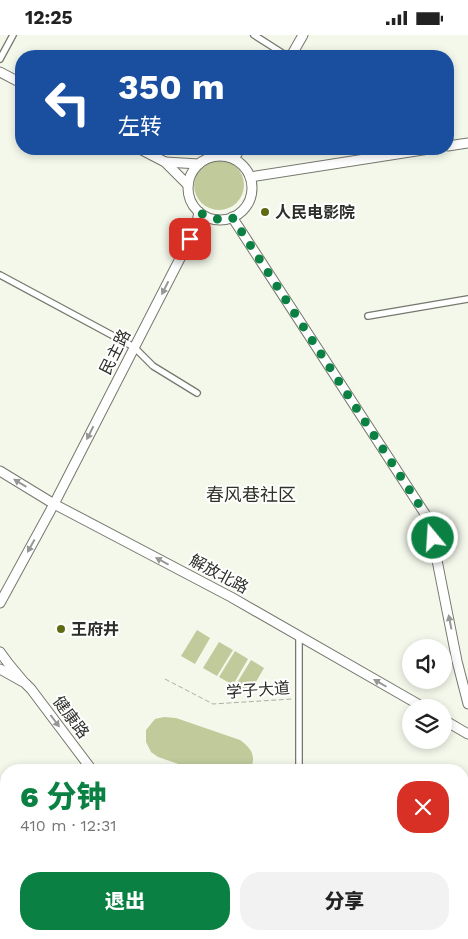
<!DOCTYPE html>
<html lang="zh">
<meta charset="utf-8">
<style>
:root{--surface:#fff;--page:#f2f2f2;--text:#222;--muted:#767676;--accent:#0b8043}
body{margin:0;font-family:"Work Sans","Noto Sans SC",sans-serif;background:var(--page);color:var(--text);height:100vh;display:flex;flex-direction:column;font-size:19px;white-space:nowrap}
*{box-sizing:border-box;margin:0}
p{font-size:16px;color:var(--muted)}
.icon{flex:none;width:28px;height:28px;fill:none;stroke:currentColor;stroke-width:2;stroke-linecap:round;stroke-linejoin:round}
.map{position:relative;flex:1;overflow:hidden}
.drawer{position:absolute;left:0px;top:729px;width:469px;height:176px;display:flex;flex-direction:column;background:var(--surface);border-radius:20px 20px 0 0;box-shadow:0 2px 8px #0003}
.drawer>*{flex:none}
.hud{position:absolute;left:15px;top:15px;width:439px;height:105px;border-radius:20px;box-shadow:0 2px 8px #0003;background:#1a4fa0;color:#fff;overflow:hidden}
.buttons{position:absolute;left:402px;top:604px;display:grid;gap:10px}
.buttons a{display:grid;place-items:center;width:50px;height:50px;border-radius:50%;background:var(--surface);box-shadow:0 2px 8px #0003;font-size:25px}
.pin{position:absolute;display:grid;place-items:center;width:42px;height:42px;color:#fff;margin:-21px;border-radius:10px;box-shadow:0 2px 8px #0006}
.me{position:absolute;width:55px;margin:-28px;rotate:342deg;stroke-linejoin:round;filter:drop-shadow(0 0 4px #0008)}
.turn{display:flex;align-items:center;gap:18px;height:105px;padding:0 20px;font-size:22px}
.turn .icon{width:65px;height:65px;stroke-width:2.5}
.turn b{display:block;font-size:35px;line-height:42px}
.round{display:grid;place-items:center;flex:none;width:52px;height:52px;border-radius:20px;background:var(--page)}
.summary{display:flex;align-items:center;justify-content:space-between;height:85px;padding:0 20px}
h1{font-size:30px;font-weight:800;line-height:38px;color:var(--accent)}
.button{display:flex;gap:10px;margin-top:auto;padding:10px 20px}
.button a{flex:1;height:58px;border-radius:20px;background:var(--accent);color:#fff;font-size:20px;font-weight:800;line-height:58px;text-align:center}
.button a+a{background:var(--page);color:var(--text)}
.status{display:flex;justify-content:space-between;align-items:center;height:35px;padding:0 25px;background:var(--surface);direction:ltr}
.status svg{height:14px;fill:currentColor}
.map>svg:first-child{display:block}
.green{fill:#c0ca9b}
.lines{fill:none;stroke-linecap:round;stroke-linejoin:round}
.street-casing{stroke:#75786d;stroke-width:8}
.secondary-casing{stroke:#75786d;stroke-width:11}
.primary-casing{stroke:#75786d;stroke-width:11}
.path{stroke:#adb0a6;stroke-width:1;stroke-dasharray:5 2.5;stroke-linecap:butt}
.street{stroke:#fff;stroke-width:5.5}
.secondary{stroke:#fff;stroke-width:9}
.primary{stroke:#fff;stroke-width:9}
.oneway{fill:#969694}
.route{stroke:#0b8043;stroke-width:9;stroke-dasharray:0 16.2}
.poi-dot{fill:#5e6b13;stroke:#fff;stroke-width:2}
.labels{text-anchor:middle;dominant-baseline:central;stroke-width:4;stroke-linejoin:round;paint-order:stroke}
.poi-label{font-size:16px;font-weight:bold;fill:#2c2e29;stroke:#fff;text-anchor:start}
.street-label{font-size:16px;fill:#2c2e29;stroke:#fff}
.neighbourhood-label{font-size:18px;fill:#2f3127;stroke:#fff}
</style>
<div class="status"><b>12:25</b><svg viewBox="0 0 49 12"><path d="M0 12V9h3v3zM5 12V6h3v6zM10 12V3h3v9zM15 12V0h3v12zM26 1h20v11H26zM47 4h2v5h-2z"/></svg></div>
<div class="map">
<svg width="468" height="904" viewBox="0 0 468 904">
<rect width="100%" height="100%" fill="#f4f8eb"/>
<g class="green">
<circle cx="219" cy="150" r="25"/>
<path d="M197,595L210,603L195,629L181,621Z"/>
<path d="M219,607L233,615L217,641L203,633Z"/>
<path d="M235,616L248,624L233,650L219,642Z"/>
<path d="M251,625L264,633L249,659L235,651Z"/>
<path d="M164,682L176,683L240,705C251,713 257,721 250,735H196L158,722L151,717L146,707V695L155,684Z"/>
</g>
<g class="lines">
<g class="street-casing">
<g id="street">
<path d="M254,0L287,21"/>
<path d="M0,24L13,0"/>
<path d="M0,240L134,312L153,331L197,358"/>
<path d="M368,281L468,264"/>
<path d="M299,735V601"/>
</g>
</g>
<g class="secondary-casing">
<g id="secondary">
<path d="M291,21L303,0"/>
<path d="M0,37L21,48"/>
<path d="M448,111L468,108"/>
<path d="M140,114L165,127L188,150"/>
<circle cx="220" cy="153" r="32"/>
<path d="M234,124L240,114"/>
<path d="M165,127L199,129"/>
<path d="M250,142L429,114"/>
<path d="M232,182L429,485L457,626L468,669"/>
<path d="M0,568L54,469L190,204L196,192L199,177"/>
<path d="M0,617L8,628L23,646"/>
<path d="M225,899V904"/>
</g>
</g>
<g class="primary-casing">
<g id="primary">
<path d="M0,436L54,469L231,562L423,672"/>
<path d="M0,634L25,648L31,654L92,735"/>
<path d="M444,685L468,699"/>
<path d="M462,800L468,799"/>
</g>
</g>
<path class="path" d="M165,644L213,669L292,664"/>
<use href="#street" class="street"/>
<use href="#secondary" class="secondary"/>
<use href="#primary" class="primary"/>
</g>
<defs><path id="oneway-solid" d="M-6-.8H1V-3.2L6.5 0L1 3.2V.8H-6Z" transform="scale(1.25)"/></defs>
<g class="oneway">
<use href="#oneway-solid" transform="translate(165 253) rotate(117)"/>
<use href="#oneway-solid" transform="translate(90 398) rotate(117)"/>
<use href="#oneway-solid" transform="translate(20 448) rotate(-149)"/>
<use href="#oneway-solid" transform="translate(31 511) rotate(119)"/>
<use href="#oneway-solid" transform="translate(162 526) rotate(-152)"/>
<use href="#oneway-solid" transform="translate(450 587) rotate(-101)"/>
<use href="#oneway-solid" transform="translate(380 648) rotate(-150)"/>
<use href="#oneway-solid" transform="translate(55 686) rotate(53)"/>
</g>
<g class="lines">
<path class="route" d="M190,204L196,192L199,177C210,184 219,186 232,182L429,485L433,503"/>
</g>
<g class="poi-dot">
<circle cx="265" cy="177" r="5"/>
<circle cx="61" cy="594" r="5"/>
</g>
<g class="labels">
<g class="poi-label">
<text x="275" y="177">人民电影院</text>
<text x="71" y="594">王府井</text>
</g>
<g class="street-label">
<text transform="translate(115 317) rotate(-63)">民主路</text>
<text transform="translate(219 539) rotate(28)">解放北路</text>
<text transform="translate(258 655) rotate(-4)">学子大道</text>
<text transform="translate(71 682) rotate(53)">健康路</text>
</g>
<g class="neighbourhood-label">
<text x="251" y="459">春风巷社区</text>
</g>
</g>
</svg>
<div class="buttons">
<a><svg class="icon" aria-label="sound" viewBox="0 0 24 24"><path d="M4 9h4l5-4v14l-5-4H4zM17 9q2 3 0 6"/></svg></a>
<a><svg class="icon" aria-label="layers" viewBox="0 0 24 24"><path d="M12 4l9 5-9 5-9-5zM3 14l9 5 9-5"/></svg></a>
</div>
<div class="pin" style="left:190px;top:204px;background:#d93025"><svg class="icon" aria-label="arrive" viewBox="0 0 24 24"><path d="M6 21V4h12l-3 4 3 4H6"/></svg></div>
<svg class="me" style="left:433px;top:503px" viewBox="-20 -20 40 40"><circle r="17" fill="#0b8043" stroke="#fff" stroke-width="3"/><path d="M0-11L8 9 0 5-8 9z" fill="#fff"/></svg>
<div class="hud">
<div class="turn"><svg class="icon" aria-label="left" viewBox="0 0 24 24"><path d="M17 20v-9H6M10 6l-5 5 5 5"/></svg><div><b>350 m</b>左转</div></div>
</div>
<section class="drawer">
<div class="summary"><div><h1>6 分钟</h1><p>410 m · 12:31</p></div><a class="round" style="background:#d93025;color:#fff"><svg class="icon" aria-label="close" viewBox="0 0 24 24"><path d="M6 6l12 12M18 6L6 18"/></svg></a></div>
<div class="button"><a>退出</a><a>分享</a></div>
</section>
</div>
